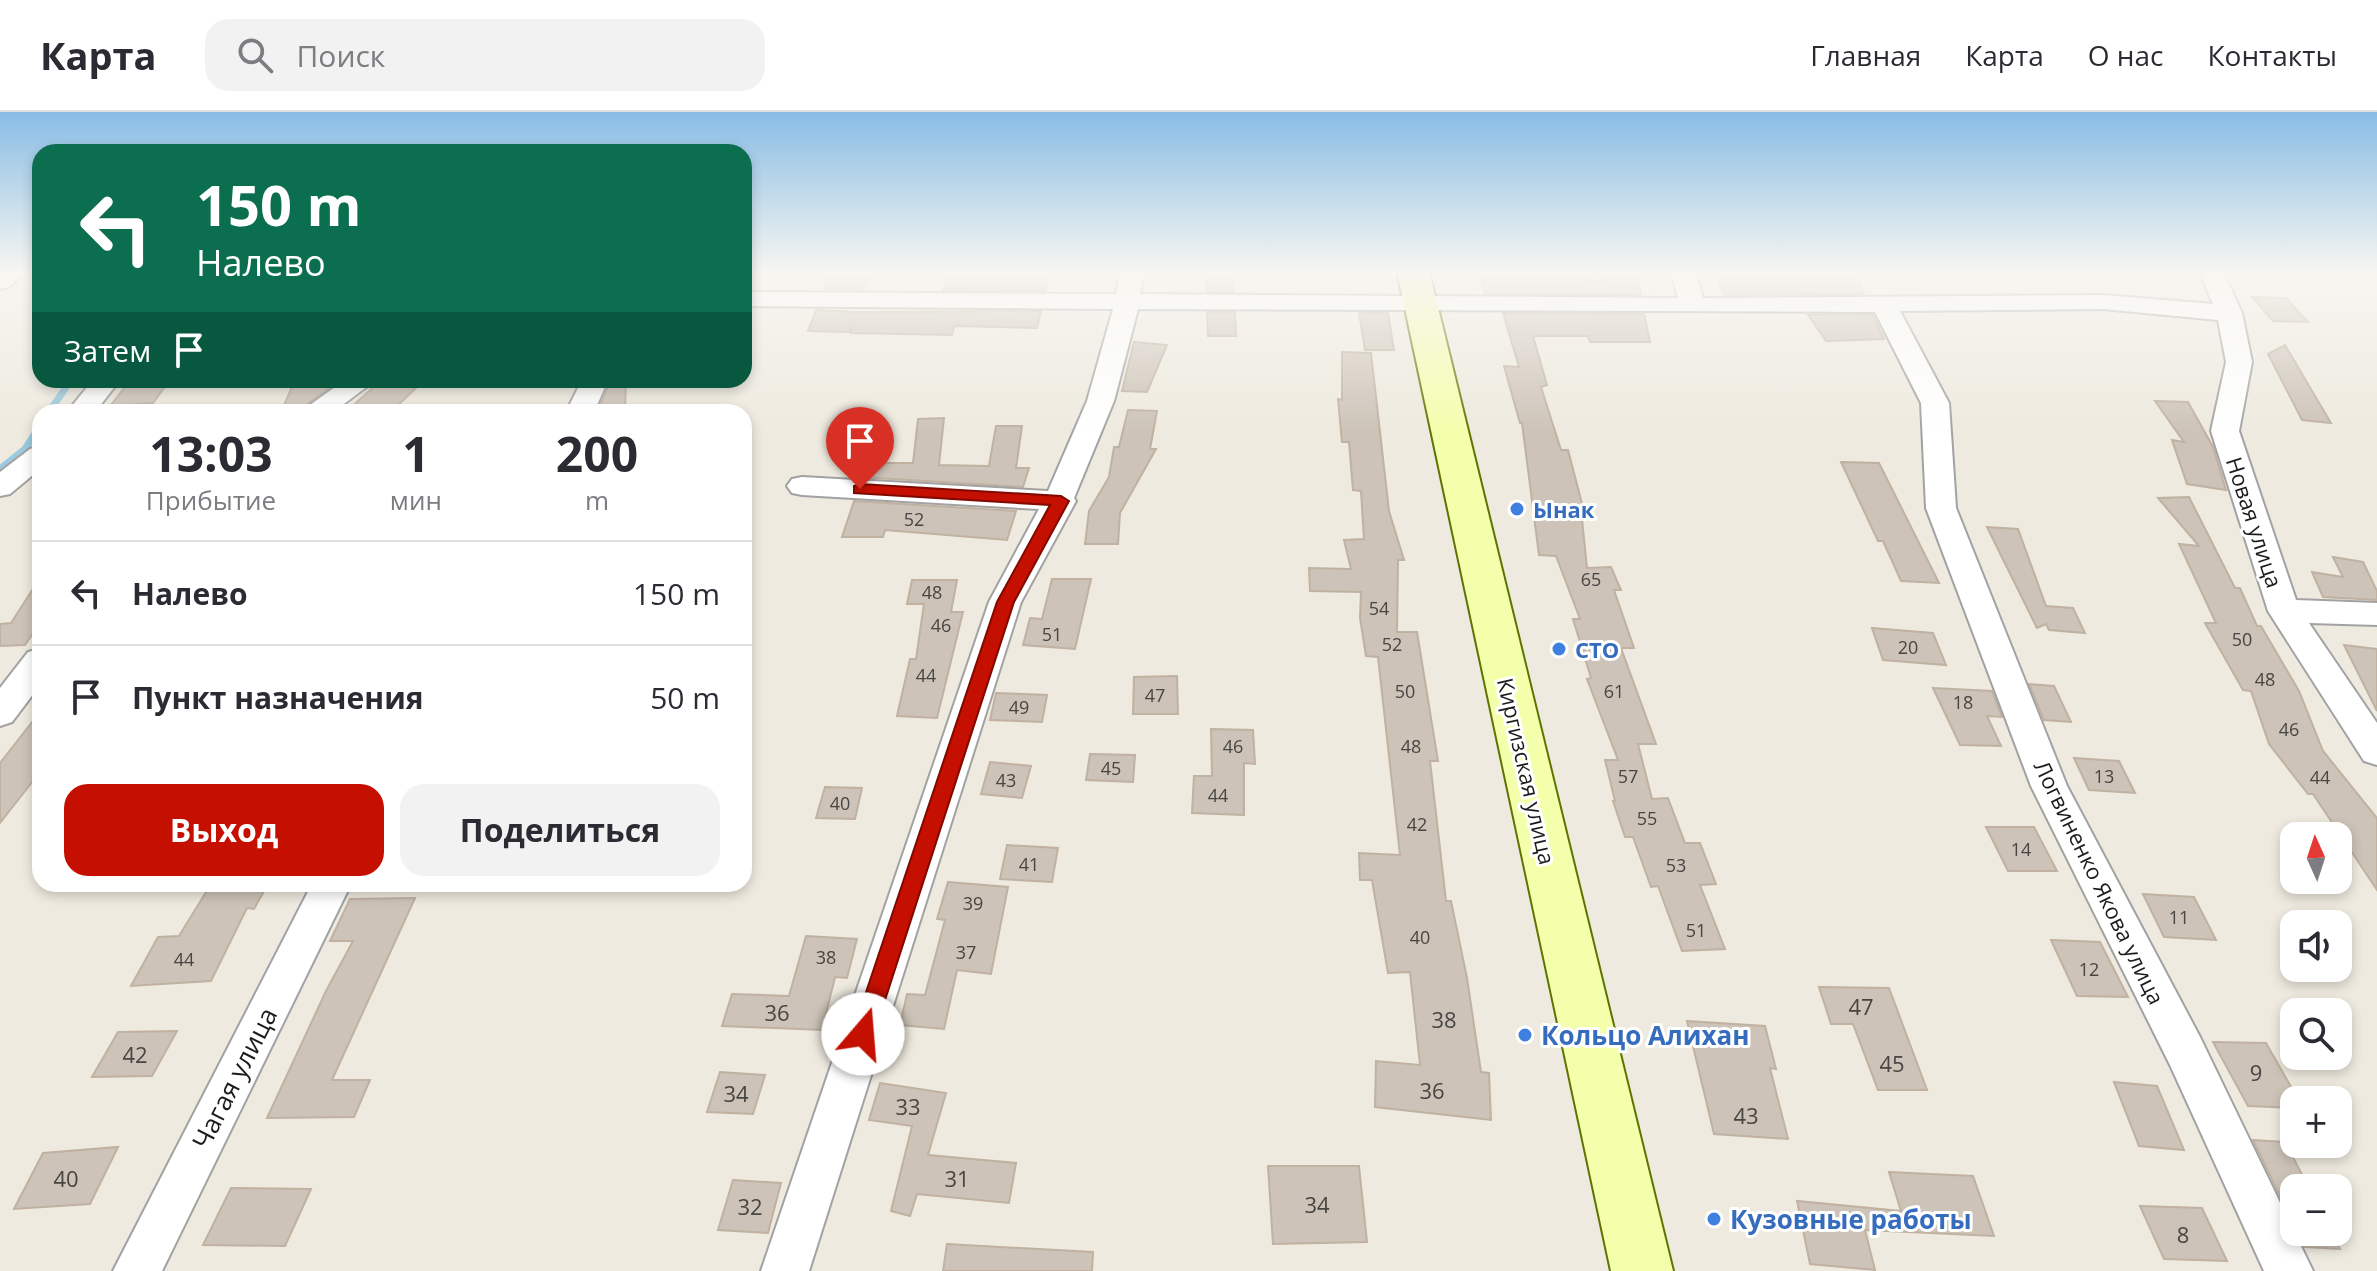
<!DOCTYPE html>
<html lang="ru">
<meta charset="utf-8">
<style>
:root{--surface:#fff;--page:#f2f2f3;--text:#2b2b33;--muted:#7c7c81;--line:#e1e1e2;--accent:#c50f00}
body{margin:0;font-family:"Open Sans",sans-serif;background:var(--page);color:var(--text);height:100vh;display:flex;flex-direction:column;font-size:30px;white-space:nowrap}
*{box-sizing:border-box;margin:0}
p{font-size:26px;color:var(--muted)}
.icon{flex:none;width:44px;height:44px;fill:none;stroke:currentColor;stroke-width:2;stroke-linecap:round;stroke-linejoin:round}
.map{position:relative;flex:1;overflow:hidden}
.panel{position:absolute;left:32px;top:292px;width:720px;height:488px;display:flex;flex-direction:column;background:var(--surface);border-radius:24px;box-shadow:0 4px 12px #0003}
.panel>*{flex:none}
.banner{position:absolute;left:32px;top:32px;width:720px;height:244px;border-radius:24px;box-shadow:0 4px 12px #0003;background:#0b6e4f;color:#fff;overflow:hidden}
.needle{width:52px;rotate:357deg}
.controls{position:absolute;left:2280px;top:710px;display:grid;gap:16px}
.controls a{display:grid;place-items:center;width:72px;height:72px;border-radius:16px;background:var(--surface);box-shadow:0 4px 12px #0003;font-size:40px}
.pin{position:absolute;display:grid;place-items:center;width:68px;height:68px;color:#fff;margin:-82px -34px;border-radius:50% 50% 50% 0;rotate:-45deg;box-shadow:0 0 8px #0007}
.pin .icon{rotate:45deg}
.me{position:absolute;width:88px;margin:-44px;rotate:18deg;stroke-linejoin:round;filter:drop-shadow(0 0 6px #0008)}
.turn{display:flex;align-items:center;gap:28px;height:168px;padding:0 32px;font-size:36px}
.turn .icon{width:104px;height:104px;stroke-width:2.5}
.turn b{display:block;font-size:56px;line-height:68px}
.then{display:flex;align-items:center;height:76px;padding:0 32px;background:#0003;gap:16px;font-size:30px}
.eta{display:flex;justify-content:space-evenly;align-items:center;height:136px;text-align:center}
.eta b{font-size:48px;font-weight:700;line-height:56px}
.primary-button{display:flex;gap:16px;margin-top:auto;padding:16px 32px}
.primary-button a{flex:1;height:92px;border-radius:24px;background:var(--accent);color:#fff;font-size:32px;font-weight:700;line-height:92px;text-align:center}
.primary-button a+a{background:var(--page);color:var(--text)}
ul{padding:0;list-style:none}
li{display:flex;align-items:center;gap:24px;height:104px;padding:0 32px;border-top:2px solid var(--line)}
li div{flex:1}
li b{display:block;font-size:30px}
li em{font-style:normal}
header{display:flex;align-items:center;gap:48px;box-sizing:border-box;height:112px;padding:0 40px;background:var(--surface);border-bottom:2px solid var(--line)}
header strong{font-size:38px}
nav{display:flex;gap:44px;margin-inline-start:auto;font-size:28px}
.search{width:560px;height:72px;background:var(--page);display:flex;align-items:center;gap:20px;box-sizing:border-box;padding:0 28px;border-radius:24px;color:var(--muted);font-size:30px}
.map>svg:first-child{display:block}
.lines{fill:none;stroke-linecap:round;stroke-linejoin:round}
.stream{stroke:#9bcbe0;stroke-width:7}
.building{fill:#cdc3b8;stroke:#c0b1a0;stroke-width:2}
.minor-casing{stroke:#a2a2a2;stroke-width:4}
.secondary-casing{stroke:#5e7300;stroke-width:4}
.minor{fill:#fff;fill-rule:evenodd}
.secondary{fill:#f4ffac;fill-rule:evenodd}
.route{fill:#c50f00;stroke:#800a00;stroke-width:2}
.shop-dot{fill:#3f7fe0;stroke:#fff;stroke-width:3}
.labels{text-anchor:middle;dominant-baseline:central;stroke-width:6;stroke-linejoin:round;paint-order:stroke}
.number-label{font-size:18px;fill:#484542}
.shop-label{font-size:22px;font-weight:bold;fill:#366cbe;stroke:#fff;text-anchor:start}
.street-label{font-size:22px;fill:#1b1b1b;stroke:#fff}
.near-number-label{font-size:22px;fill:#484542}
.near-shop-label{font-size:26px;font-weight:bold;fill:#366cbe;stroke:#fff;text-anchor:start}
.near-street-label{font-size:26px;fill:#1b1b1b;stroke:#fff}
</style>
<header>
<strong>Карта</strong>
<div class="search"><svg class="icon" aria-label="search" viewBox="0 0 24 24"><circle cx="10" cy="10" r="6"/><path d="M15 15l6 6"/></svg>Поиск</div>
<nav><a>Главная</a><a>Карта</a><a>О нас</a><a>Контакты</a></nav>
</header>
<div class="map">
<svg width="2377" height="1159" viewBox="0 0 2377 1159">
<rect width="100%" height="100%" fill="#eeeadf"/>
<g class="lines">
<g class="stream">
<path d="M49,300L71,268"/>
<path d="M0,357L25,337L40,314"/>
</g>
</g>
<g class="building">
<path d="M832,159H871L864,178L824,177Z"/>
<path d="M949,159H1023L1049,162L1045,179L943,178Z"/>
<path d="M1206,159H1233L1234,180H1206Z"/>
<path d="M1479,159H1530L1532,165L1604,169L1603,162L1638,164L1641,183L1485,182Z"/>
<path d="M1714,159H1787L1790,164L1848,163L1851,167H1857L1864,182L1724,183Z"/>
<path d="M2252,185L2286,186L2308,210L2273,209Z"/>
<path d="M816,198L856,200L1041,199L1037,216L954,214L952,223L851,221V213L849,220L808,219Z"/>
<path d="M1207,200H1235L1236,224H1208Z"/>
<path d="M1359,201H1388L1394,238H1365Z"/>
<path d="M1503,201L1644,202L1650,230H1590L1588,224H1533L1547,273L1541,275L1561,338H1568L1586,407H1582L1587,456L1611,455L1621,478H1614L1634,536H1621L1656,632H1638L1652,687L1668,686L1685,731H1700L1716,772L1700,773L1725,837L1682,839L1658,774L1651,775L1633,725H1625L1613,689H1615L1605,648H1618L1587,567L1591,566L1573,507H1580L1556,444L1539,443L1522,311H1520L1504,254L1519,255Z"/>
<path d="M1808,203H1873L1884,227L1826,229Z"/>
<path d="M1134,230L1167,233L1147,280L1122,279Z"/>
<path d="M2285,233L2331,311L2302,308L2268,242Z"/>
<path d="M1342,240L1371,241L1389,399L1404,448H1398L1397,520H1417L1438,649H1430L1446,789H1451L1467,866L1481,960L1489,961L1491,1008L1375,995L1376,949L1420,953L1410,860L1388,861L1372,768H1360L1359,741L1400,743L1378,545L1366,544L1360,506L1361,480L1310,479L1309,456L1351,457L1344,428L1364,427L1361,379L1353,378L1349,330H1342L1338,287L1342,288Z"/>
<path d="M170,268L153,291L110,294L129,270Z"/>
<path d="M295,268H334L332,274L297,300H281Z"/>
<path d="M611,268H626L625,300H597Z"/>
<path d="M378,271L416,276L391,300H346Z"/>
<path d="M2155,289L2188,290L2213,335L2226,378L2187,372L2172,328L2184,330Z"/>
<path d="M1128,298L1157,299L1150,337H1156L1120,401L1118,432H1085L1089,399L1109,365L1114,335H1119Z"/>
<path d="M944,306L939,353L989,354L996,314H1022L1016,356H1029L1023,375L861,365L865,351H913L918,307Z"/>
<path d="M1841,350L1879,351L1939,471L1901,469L1883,429H1878Z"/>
<path d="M2189,385L2235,476H2240L2257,514H2261L2299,579L2323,639L2377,706V778L2313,682H2308L2269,632L2251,579L2243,578L2205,511H2216L2179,432L2199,434L2158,386Z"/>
<path d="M854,389L1016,399L1007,428L885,418L883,425H842Z"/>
<path d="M1987,415L2018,417L2046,494L2073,496L2085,521L2049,518L2046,512L2037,516Z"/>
<path d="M2333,445L2363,450L2377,479V488L2323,485L2312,460L2343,465Z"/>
<path d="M40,466V511L25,533L0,534V512L11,511Z"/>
<path d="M1052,467H1091L1075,537L1023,533L1030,506L1042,507Z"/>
<path d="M912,468H957L951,500H963L937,606L897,604L910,547H916L924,492H907Z"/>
<path d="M1872,516L1933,521L1946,553L1883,548Z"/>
<path d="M2344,533L2377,537V599Z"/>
<path d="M1177,564L1178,602H1133L1134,565Z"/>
<path d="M2029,572L2054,574L2071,610L2044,608Z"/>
<path d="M1933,576L1992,579L2002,605L1987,604L2001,634L1960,633Z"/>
<path d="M996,581L1047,583L1042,610L990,608Z"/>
<path d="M40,600V660L0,711V651Z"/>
<path d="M1211,617L1253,618L1255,652L1244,651V703L1192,701L1194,664H1212Z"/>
<path d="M1090,642L1135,643L1133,670L1086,668Z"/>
<path d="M2074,646L2119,649L2135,681L2089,678Z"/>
<path d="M990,650L1031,654L1022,686L981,682Z"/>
<path d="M825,675L862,676L855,707L816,706Z"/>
<path d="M1986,715H2034L2057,759H2008Z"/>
<path d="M1007,733L1058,736L1052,770L1000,767Z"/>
<path d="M948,770L1008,775L991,862L957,858L944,917L900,913L907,882L925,883L945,808L937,807Z"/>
<path d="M211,772H268L254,797L247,796L211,869L131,874L158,825L179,824Z"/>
<path d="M2143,782L2194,785L2216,828L2164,825Z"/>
<path d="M415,786L332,968H370L354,1005L267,1006L326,879L353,829H330L350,787Z"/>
<path d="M806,824L857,827L847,866L835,865L822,918L722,914L732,882L789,884Z"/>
<path d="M2051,828L2100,830L2128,885L2077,884Z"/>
<path d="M1819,875L1889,876L1927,978H1878L1853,912H1831Z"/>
<path d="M1687,909L1765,914L1776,957L1770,956L1788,1027L1714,1022Z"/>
<path d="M177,919L152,964L92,965L118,920Z"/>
<path d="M2213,930L2266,931L2294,980V996L2248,994Z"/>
<path d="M720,960L765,963L753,1002L707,1000Z"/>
<path d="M2114,970L2157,974L2184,1038L2139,1034Z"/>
<path d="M880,971L946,981L928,1043L1016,1051L1009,1091L917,1082L910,1104L891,1099L912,1014L869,1008Z"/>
<path d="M2253,1028L2285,1030L2309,1076H2294V1113Z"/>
<path d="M118,1035L90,1092L14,1097L43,1041Z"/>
<path d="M1268,1054H1359L1367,1130L1273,1132Z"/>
<path d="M1889,1060L1973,1064L1994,1124L1865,1118L1875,1158L1810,1152L1797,1089L1901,1099Z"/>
<path d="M733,1068L781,1071L768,1121L718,1118Z"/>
<path d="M231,1076L311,1077L285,1134L203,1133Z"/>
<path d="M2140,1094L2202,1096L2227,1149L2164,1147Z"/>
<path d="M2298,1120H2331L2340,1137L2305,1135Z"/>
<path d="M947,1132L1093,1140L1092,1159H943Z"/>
</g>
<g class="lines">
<g class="minor-casing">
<g id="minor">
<path d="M0,159H26L9,175L0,177Z"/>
<path d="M1120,159H1144L1140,182L1678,186L1671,159H1695L1703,186L2103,183L2213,192L2199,159H2223L2242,201L2252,250L2239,319L2296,488L2377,491V513L2309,511L2377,611V653L2364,649L2268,499L2211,319L2226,250L2218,208L2103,197L1900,199L1949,291L1956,396L2067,674L2200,925L2313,1159H2264L2170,953L2031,674L1926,396L1921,291L1875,200L1138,197L1114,289L1074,386L1076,389L1021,490L809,1159H761L989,490L1039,397L802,383L792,381L787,374L792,367L802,365L1048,379L1087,289L1113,197L744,194V180L1116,182Z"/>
<path d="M93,268H120L95,300H67Z"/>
<path d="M345,268H376L333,300H300Z"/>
<path d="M582,268H608L594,300H566Z"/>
<path d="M40,334V357L10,382L0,384V360L30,337Z"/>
<path d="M40,537V573L12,610L0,614V576L28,540Z"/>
<path d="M312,772H351L162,1159H113Z"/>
</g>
</g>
<g class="secondary-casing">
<path id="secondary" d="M1397,159H1429L1673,1159H1611Z"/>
</g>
<use href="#minor" class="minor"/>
<use href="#secondary" class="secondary"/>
</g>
<linearGradient id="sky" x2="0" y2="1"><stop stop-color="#89bde5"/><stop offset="0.5" stop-color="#f7f6f1"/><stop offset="1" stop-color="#f7f6f1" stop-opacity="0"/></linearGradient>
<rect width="2377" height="321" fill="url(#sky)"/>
<path class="route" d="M860,372L1061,384L1069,389L1014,490L874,922L871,929L863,932L855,929L852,922L997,490L1050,393L854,381V374Z"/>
<g class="shop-dot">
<circle cx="1517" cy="397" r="8"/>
<circle cx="1559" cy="537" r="8"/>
<circle cx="1525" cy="923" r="8"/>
<circle cx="1714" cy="1107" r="8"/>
</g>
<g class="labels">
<g class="number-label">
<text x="914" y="407">52</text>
<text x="1591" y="467">65</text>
<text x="932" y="480">48</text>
<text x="1379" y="496">54</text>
<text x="941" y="513">46</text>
<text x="1052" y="522">51</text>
<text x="2242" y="527">50</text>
<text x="1392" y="532">52</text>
<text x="1908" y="535">20</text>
<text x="926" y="563">44</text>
<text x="2265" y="567">48</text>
<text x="1405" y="579">50</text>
<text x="1614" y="579">61</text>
<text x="1155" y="583">47</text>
<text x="1963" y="590">18</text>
<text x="1019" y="595">49</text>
<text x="2289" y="617">46</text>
<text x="1233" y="634">46</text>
<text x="1411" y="634">48</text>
<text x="1111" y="656">45</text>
<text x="1628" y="664">57</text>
<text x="2104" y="664">13</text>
<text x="2320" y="665">44</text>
<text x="1006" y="668">43</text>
<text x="1218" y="683">44</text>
<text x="840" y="691">40</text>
<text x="1647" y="706">55</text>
<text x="1417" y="712">42</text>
<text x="2021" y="737">14</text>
<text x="1029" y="752">41</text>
<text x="1676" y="753">53</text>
<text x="973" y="791">39</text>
<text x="2179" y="805">11</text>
<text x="1696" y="818">51</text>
<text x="1420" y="825">40</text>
<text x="966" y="840">37</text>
<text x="826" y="845">38</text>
<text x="184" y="847">44</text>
<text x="2089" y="857">12</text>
</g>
<g class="shop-label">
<text x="1533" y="397">Ынак</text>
<text x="1575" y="537">СТО</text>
</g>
<g class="street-label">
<text transform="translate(2255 410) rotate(72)">Новая улица</text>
<text transform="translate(1527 659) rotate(77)">Киргизская улица</text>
<text transform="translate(2100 770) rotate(64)">Логвиненко Якова улица</text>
</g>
<g class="near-number-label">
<text x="1861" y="894">47</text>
<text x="777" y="900">36</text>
<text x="1444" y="907">38</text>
<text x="135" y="942">42</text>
<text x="1892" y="951">45</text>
<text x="2256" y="960">9</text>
<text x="1432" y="978">36</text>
<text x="736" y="981">34</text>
<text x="908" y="994">33</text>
<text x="1746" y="1003">43</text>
<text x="66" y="1066">40</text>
<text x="957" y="1066">31</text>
<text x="1317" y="1092">34</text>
<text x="750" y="1094">32</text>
<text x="2183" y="1122">8</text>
</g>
<g class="near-shop-label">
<text x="1541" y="923">Кольцо Алихан</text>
<text x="1730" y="1107">Кузовные работы</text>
</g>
<g class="near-street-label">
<text transform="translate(234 966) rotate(-63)">Чагая улица</text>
</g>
</g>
</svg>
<div class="controls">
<a><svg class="needle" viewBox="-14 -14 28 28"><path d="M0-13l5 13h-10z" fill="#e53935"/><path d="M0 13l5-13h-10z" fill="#7c7c81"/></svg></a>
<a><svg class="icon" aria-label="sound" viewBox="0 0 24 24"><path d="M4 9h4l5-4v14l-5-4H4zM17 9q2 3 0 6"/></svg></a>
<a><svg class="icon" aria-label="search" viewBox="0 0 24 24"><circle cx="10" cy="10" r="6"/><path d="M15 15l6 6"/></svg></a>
<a>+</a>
<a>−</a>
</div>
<div class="pin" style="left:860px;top:377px;background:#d93025"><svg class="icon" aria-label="arrive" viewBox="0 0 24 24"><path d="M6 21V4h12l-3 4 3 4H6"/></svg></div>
<svg class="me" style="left:863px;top:922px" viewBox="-20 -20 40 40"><circle r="19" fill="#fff"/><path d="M0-13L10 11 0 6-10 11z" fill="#c50f00"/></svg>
<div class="banner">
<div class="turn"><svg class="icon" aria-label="left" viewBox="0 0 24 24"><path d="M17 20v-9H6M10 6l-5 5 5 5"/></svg><div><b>150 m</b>Налево</div></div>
<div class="then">Затем<svg class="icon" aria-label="arrive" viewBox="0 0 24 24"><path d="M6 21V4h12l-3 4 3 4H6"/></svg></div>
</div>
<section class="panel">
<div class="eta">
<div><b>13:03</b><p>Прибытие</p></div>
<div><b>1</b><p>мин</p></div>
<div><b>200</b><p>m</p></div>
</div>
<ul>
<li><svg class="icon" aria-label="left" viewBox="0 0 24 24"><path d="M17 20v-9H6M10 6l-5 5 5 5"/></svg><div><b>Налево</b></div><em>150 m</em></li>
<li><svg class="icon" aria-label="arrive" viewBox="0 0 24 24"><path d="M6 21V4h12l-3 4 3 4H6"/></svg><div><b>Пункт назначения</b></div><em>50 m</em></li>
</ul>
<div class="primary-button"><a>Выход</a><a>Поделиться</a></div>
</section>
</div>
